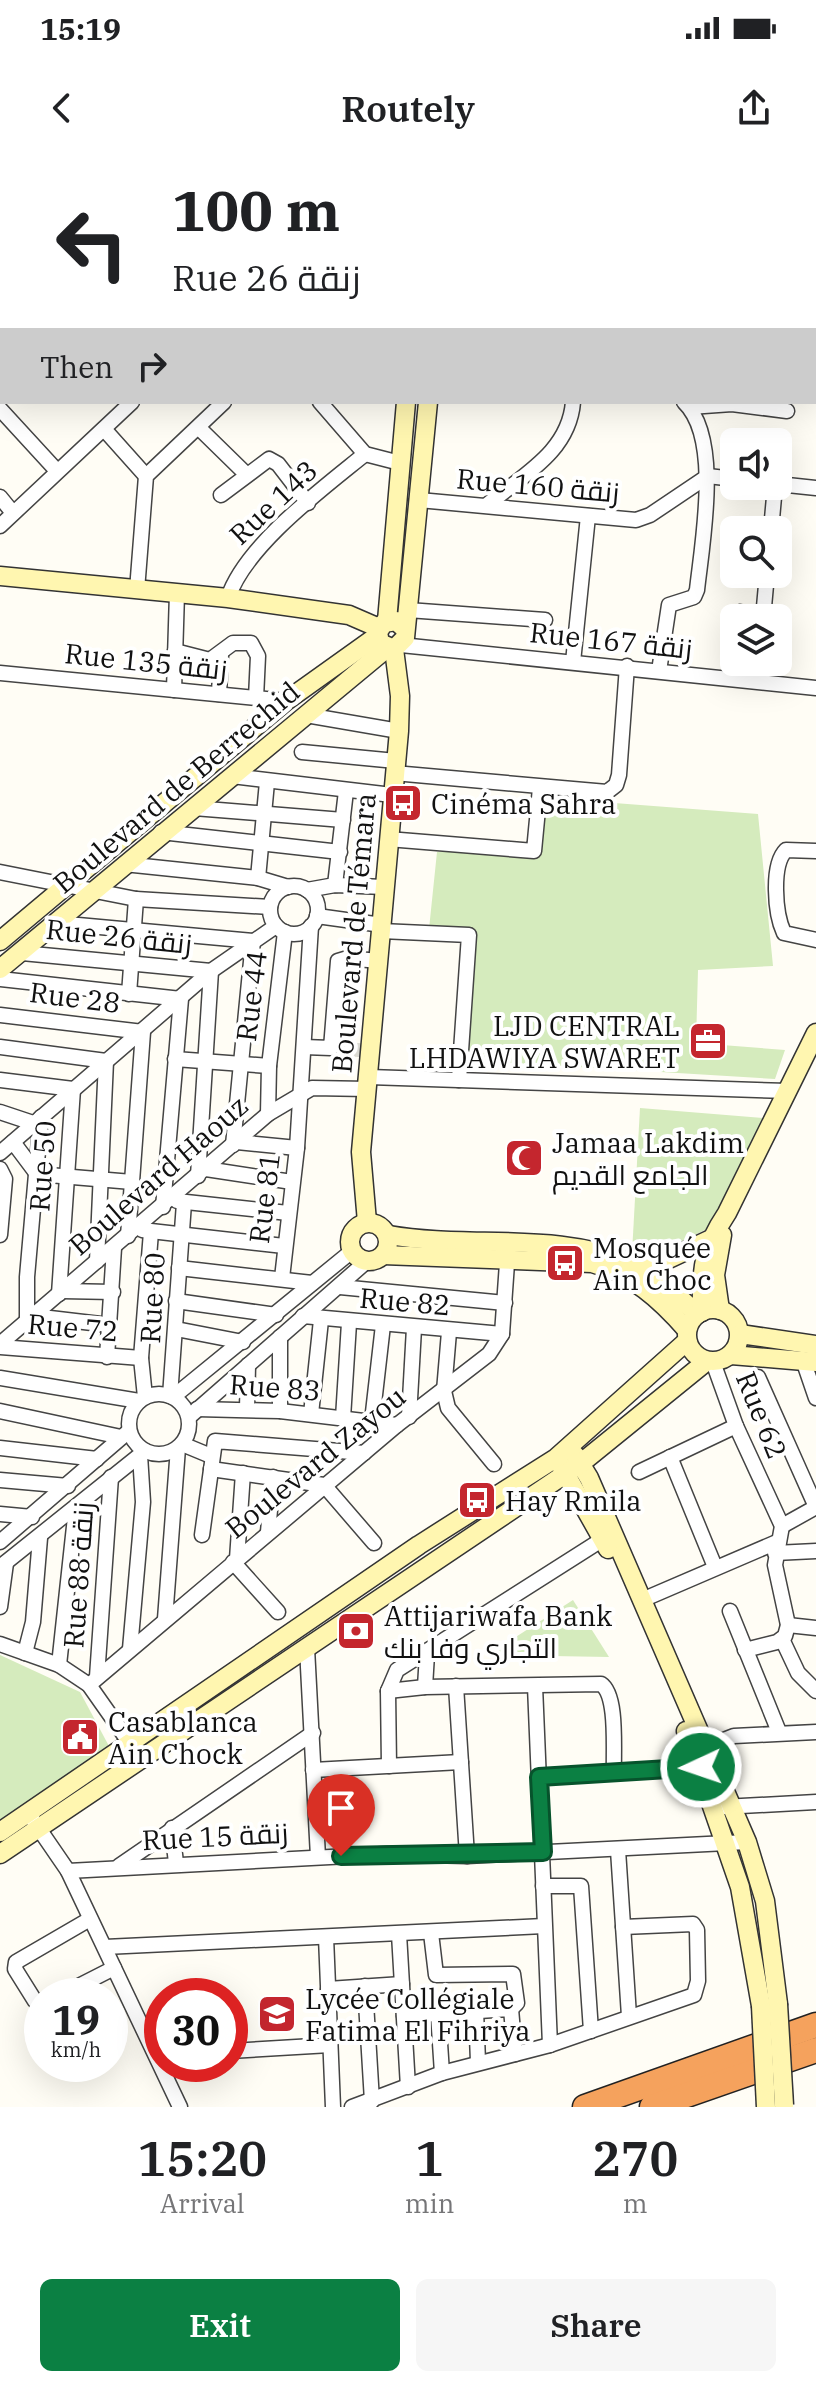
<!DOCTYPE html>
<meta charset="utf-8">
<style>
:root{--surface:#fff;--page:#f6f6f6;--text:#202124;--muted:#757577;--accent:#0b8043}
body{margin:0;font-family:"IBM Plex Serif",Cairo,serif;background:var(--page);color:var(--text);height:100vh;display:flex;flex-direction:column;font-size:30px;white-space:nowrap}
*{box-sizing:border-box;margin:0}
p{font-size:26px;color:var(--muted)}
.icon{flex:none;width:44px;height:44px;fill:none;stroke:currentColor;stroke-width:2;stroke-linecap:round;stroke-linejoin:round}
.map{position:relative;height:1947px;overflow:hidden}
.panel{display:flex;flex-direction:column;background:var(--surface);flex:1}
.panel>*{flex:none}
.top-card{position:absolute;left:0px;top:0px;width:816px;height:244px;box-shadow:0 8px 32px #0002;background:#fff;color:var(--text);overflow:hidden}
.fabs{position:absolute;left:720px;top:268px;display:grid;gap:16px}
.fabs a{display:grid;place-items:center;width:72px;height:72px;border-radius:12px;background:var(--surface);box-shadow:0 8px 32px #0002;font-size:40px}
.speed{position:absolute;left:24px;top:1818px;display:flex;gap:16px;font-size:40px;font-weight:700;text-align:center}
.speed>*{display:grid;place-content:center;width:104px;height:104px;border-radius:50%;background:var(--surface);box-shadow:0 8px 32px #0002;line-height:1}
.speed small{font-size:20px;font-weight:400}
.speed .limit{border:12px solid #d22;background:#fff;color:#111}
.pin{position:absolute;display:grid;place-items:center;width:68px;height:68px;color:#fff;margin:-82px -34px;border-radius:50% 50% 50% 0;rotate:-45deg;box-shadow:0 0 8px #0007}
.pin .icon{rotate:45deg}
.me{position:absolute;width:88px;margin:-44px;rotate:267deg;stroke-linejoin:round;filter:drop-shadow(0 0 6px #0008)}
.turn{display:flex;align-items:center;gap:28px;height:168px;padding:0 40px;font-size:36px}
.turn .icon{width:104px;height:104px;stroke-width:2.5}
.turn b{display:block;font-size:56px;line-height:68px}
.then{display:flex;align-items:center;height:76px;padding:0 40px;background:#0003;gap:16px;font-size:30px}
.eta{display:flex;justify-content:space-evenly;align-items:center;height:136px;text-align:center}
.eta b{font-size:48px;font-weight:600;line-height:56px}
.cta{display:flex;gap:16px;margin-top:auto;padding:16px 40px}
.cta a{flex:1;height:92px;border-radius:12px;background:var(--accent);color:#fff;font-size:32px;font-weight:600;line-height:92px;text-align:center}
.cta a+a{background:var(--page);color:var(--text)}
.status{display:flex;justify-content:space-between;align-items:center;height:56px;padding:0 40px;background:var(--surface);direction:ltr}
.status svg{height:22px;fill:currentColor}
header{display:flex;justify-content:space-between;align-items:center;height:104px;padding:0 40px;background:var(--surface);font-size:36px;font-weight:600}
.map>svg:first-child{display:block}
.green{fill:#d5ebbd}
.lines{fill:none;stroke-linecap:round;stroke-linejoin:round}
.street-tunnel{stroke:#dbdad3;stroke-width:14;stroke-dasharray:14 7;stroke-linecap:butt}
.street-casing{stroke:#444;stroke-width:17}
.secondary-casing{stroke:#333;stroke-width:21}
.highway-casing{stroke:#222;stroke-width:27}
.street{stroke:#fff;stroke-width:14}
.secondary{stroke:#fff6b0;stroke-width:18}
.highway{stroke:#f5a25d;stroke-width:24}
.secondary-bridge-casing{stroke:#333;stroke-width:21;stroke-linecap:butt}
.secondary-bridge{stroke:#fff6b0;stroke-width:18}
.route-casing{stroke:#07532c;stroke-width:20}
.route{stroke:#0b8043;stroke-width:14}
.labels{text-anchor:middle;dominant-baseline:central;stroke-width:8;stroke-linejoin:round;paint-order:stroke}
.street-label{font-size:28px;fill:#111;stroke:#fff}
.poi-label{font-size:28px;fill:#111;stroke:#fff;text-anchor:start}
</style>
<div class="status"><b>15:19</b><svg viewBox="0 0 49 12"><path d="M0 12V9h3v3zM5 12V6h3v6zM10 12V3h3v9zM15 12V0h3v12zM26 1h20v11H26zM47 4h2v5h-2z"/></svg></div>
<header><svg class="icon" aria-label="back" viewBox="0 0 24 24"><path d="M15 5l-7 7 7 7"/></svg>Routely<svg class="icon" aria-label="share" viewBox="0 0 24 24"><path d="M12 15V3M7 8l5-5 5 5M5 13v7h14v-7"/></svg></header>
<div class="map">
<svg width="816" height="1947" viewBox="0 0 816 1947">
<rect width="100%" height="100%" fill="#fffdf5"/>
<g class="green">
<path d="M536,637L758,654L773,806L698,810L696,883L785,890L775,919L464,900L469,772L429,769L437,692L529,687Z"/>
<path d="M640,948L763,958L709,1068L653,1095L632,1093Z"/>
<path d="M573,1440L609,1497L488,1495Z"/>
<path d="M0,1495L80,1532L110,1588L0,1661Z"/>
</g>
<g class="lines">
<path class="street-tunnel" d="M331,888L371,891"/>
<g class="street-casing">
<g id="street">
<path d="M424,0V2"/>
<path d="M478,0L479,2"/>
<path d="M582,0L583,2"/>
<path d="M664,0V2"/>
<path d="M735,0L736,2"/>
<path d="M180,2L181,0"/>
<path d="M325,2L332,0"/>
<path d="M0,68H2"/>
<path d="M0,98L2,101"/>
<path d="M0,189L2,187"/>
<path d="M320,242L365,294L400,303"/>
<path d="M690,247L732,244L787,251"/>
<path d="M0,249L57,311"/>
<path d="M199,268L245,313"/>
<path d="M104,269L146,316"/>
<path d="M778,324L816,328"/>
<path d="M221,335L269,299L278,304L308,343"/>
<path d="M0,337L13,353"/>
<path d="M419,340L636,360L650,355L708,316L734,319"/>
<path d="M487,345C523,315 569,292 573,242"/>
<path d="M0,366L132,242"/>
<path d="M771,370L775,326"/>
<path d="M137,430L146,316L224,242"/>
<path d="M228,438C245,386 322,329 365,294"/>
<path d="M408,450L545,460"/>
<path d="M740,452L763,456"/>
<path d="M763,458L767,414"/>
<path d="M401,485L816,528"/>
<path d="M175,491L210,500L233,483H251L258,496L256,538"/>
<path d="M573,502L588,356"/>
<path d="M659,511L669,445L694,437L697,430C702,383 722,278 684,242"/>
<path d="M0,513L286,541"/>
<path d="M757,521L759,502"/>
<path d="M174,530L177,433"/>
<path d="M219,534L221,495"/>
<path d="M306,555L399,571"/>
<path d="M302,592L396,601"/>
<path d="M394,613L607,632L616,625L619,615L627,506"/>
<path d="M232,616L392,635"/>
<path d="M194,648L343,660"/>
<path d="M161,672L340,692"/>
<path d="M388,679L534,691L540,628"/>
<path d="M816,691L786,690C771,705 775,754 784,773L816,780"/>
<path d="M124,704L258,718L288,727"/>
<path d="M0,712L136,739L270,747"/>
<path d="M258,718L267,622"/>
<path d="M335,725L346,631"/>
<circle cx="294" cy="750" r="24"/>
<path d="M307,730L335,725L384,727"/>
<path d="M317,756L382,765"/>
<path d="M56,763L253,781L233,985"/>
<path d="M381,771L469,775L459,920"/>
<path d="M22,793L211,811L198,1016"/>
<path d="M0,819L181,839L163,1047"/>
<path d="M129,834L136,739"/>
<path d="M0,855L143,872L128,1076"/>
<path d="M0,887L106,901L97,1101"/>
<path d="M304,887L331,888L338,801L348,798L378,801"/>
<path d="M175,899L269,906"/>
<path d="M369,917L788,931"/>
<path d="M0,920L73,929L59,1134"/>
<path d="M0,952L33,963"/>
<path d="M268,954L269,906L285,772"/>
<path d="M13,982L37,1014L132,1022"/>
<path d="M237,982L297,988"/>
<path d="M0,993L211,811L276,766"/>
<path d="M0,1009L5,1019L0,1075"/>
<path d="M206,1009L292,1022"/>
<path d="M177,1041L288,1053"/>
<path d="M142,1070L284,1086"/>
<path d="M179,1108L312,1123"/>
<path d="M282,1118L297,988L311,766"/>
<path d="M340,1127L505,1143"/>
<path d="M63,1131L113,1132"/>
<path d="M176,1141L276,1155"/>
<path d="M33,1156L109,1165"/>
<path d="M303,1156L502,1174"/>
<path d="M27,1161V1117L41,957"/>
<path d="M176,1169L243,1182"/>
<path d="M449,1172L444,1231L448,1248L494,1304"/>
<path d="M0,1184L268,954L312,928L368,929"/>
<path d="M0,1187L141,1198"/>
<path d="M107,1197L114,1088"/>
<path d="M803,1200L816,1238"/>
<path d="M713,1202L736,1266L782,1366L775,1405L788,1465L785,1476L777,1482L745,1490"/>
<path d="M758,1217L816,1347L782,1366"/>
<path d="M0,1218L139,1241"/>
<circle cx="159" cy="1264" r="30"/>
<path d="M170,1236L184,1043"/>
<path d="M145,1237L141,1198L151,1072"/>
<path d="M173,1237L352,1091"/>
<path d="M197,1249L280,1251L397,1265"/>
<path d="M247,1249L248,1205"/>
<path d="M0,1251L121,1277"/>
<path d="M280,1251V1177"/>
<path d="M311,1254L321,1160"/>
<path d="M189,1257L367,1101"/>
<path d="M409,1257L414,1168"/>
<path d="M343,1258L349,1163"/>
<path d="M372,1261L383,1165"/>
<path d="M182,1284L211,1296"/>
<path d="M0,1288L97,1299"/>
<path d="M670,1297L715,1407"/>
<path d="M211,1309L324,1325L374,1383"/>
<path d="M639,1312L736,1266"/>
<path d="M0,1320L68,1326"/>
<path d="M0,1354L32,1357"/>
<path d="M268,1372L273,1317"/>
<path d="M202,1375L215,1281L364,1293"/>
<path d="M0,1382L129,1271"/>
<path d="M775,1393L816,1391"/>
<path d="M237,1399L243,1313"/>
<path d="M233,1402L278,1452"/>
<path d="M0,1407L145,1291"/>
<path d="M642,1440L777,1382"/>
<path d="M0,1447L6,1403"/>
<path d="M730,1451L779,1572"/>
<path d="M165,1459L178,1288"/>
<path d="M788,1465L816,1468"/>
<path d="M782,1479L798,1513L816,1531"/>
<path d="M0,1484L59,1505L89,1525L134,1589"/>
<path d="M307,1488L318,1697"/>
<path d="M130,1489L143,1342L140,1295"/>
<path d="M25,1493L33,1462L40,1378"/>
<path d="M59,1505L76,1348"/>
<path d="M97,1517L111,1317"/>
<path d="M89,1525L397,1265L489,1194L502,1174L508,1089"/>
<path d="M456,1526L467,1696"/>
<path d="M535,1526L550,1885"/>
<path d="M425,1527L427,1494"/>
<path d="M388,1531L425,1527L601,1524C618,1535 613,1591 614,1612"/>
<path d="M706,1587L734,1576L816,1572"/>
<path d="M389,1606L388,1531L397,1510L603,1379"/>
<path d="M313,1610L461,1602"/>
<path d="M539,1617L701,1607"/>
<path d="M723,1647L816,1642"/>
<path d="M33,1660L68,1711L180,1947"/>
<path d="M172,1668L176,1703"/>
<path d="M618,1690L629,1856"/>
<path d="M119,1706L313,1573"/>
<path d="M68,1711L387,1694L467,1696L747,1682"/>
<path d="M543,1726H581L591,1871"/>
<path d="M431,1773L436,1815L513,1814L517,1843L511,1849"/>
<path d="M399,1774L408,1927"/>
<path d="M326,1777L333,1947"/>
<path d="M105,1787L544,1766"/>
<path d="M365,1826L372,1941"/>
<path d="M328,1829L402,1824"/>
<path d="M59,1836L114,1808"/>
<path d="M42,1843L35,1841L15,1809L16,1802L90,1759"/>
<path d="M476,1850L478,1902"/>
<path d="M438,1853L442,1913"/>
<path d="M404,1856L511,1849L515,1894"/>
<path d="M230,1891L330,1885"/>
<path d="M352,1947L442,1913L550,1885L694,1835L698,1821L697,1770L693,1764L623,1767"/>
</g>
</g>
<g class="secondary-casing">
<g id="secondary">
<path d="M103,0L110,2"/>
<path d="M160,0L166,2"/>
<path d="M809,0V2"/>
<path d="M814,59L816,84"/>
<path d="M814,107H816"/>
<path d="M814,127H816"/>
<path d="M0,416L228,438L349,455L379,468"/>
<path d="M387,461L406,242"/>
<path d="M404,468L396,461L384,463L378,472L380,483L394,489L405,478L428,242"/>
<path d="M0,781L286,541L377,476"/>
<path d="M0,809L387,488"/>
<path d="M367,1062L361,992L399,571L400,536L394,489"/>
<circle cx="369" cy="1082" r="19"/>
<path d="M389,1075C469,1089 558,1071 634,1104C658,1115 678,1138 698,1154"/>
<path d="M383,1095L592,1103C632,1114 660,1139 687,1170"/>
<path d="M645,1110L709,1080"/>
<circle cx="713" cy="1175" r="26"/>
<path d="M720,1150L715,1115L722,1075"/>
<path d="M702,1152C701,1108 703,1089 727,1053L816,873"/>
<path d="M740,1174L816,1185"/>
<path d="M731,1195L816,1202"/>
<path d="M575,1295L589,1318L747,1682L765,1741L778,1844"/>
<path d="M560,1304L608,1389"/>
<path d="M686,1571L740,1727L761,1846"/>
<path d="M0,1672L419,1385L556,1298L687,1181"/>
<path d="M0,1694L580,1304L707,1201"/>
</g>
</g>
<g class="highway-casing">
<g id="highway">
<path d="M585,1947L816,1865"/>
<path d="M652,1947L816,1890"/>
</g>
</g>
<use href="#street" class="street"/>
<use href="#secondary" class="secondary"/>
<use href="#highway" class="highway"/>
<g class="secondary-bridge-casing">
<g id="secondary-bridge">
<path d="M778,1844L784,1945"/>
<path d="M761,1846L766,1947"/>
</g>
</g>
<use href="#secondary-bridge" class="secondary-bridge"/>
</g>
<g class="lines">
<g class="route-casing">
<path id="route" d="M341,1696L543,1692L539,1617L701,1607"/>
</g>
<use href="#route" class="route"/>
</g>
<defs>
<g id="bus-square" transform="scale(2)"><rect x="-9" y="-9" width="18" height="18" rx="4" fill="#c4262e" stroke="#fff"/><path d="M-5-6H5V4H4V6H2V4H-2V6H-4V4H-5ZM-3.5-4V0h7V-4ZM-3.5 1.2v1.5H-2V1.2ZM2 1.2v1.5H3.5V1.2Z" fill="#fff"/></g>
<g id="office-square" transform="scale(2)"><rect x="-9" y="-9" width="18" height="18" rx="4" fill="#c4262e" stroke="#fff"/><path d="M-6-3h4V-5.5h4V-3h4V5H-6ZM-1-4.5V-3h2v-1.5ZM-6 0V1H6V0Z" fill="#fff"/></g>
<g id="mosque-square" transform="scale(2)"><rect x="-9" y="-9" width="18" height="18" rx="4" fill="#c4262e" stroke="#fff"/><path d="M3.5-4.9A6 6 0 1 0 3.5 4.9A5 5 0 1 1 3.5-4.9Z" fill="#fff"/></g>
<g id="bank-square" transform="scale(2)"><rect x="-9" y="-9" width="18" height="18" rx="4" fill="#c4262e" stroke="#fff"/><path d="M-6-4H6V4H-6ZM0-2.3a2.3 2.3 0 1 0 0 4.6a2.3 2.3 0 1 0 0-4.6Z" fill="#fff"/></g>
<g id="civic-square" transform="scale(2)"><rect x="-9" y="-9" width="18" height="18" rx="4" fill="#c4262e" stroke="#fff"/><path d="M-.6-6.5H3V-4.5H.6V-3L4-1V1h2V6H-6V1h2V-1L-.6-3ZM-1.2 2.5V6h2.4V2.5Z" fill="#fff"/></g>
<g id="school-square" transform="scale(2)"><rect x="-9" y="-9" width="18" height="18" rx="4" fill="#c4262e" stroke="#fff"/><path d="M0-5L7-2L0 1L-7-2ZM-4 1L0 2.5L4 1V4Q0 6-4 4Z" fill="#fff"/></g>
</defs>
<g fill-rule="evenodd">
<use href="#bus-square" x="403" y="643"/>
<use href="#office-square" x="708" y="881"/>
<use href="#mosque-square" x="524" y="998"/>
<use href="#bus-square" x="565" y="1103"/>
<use href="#bus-square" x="477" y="1340"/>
<use href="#bank-square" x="356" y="1471"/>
<use href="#civic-square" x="80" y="1577"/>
<use href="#school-square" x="277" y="1854"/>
</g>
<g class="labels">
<g class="street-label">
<text transform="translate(538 325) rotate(5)">Rue 160 زنقة</text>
<text transform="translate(273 342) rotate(-43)">Rue 143</text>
<text transform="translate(611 480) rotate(6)">Rue 167 زنقة</text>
<text transform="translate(146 501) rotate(6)">Rue 135 زنقة</text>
<text transform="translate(176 627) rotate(-40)">Boulevard de Berrechid</text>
<text transform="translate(353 773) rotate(-85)">Boulevard de Témara</text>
<text transform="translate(119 776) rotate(6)">Rue 26 زنقة</text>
<text transform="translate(251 836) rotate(-83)">Rue 44</text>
<text transform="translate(75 837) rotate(7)">Rue 28</text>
<text transform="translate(42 1006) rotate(-86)">Rue 50</text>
<text transform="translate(158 1015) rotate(-41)">Boulevard Haouz</text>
<text transform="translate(264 1038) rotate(-83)">Rue 81</text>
<text transform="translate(152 1138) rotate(-87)">Rue 80</text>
<text transform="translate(405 1141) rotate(5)">Rue 82</text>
<text transform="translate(73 1167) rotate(5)">Rue 72</text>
<text transform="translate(275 1227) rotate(4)">Rue 83</text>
<text transform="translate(762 1255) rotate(68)">Rue 62</text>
<text transform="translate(315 1302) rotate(-39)">Boulevard Zayou</text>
<text transform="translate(78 1415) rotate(-86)">Rue 88 زنقة</text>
<text transform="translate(215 1676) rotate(-3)">Rue 15 زنقة</text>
</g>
<g class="poi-label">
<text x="431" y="643">Cinéma Sahra</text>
<text x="680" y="865" text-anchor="end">LJD CENTRAL<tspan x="680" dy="32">LHDAWIYA SWARET</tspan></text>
<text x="552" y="982">Jamaa Lakdim<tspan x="552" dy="32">الجامع القديم</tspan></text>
<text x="593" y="1087">Mosquée<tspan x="593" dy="32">Ain Choc</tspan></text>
<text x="505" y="1340">Hay Rmila</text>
<text x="384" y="1455">Attijariwafa Bank<tspan x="384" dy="32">التجاري وفا بنك</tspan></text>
<text x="108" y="1561">Casablanca<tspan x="108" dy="32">Ain Chock</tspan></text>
<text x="305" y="1838">Lycée Collégiale<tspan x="305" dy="32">Fatima El Fihriya</tspan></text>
</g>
</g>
</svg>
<div class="fabs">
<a><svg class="icon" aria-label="sound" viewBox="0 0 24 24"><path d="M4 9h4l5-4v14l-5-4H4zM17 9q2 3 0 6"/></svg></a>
<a><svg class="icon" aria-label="search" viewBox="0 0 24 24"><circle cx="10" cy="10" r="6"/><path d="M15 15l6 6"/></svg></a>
<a><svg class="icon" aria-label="layers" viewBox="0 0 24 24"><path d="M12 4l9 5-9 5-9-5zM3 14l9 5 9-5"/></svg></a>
</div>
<div class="speed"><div>19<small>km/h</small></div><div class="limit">30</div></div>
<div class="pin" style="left:341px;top:1696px;background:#d93025"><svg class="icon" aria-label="arrive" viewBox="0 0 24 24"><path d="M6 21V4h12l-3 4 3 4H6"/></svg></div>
<svg class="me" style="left:701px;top:1607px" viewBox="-20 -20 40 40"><circle r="17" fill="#0b8043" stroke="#fff" stroke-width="3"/><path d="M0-11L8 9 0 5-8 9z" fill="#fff"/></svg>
<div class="top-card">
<div class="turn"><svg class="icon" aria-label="left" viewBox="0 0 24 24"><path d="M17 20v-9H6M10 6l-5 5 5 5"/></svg><div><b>100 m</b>Rue 26 زنقة</div></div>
<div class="then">Then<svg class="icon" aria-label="right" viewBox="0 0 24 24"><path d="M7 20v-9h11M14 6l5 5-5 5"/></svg></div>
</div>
</div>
<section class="panel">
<div class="eta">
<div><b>15:20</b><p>Arrival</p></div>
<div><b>1</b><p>min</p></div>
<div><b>270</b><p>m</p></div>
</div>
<div class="cta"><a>Exit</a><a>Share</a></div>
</section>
